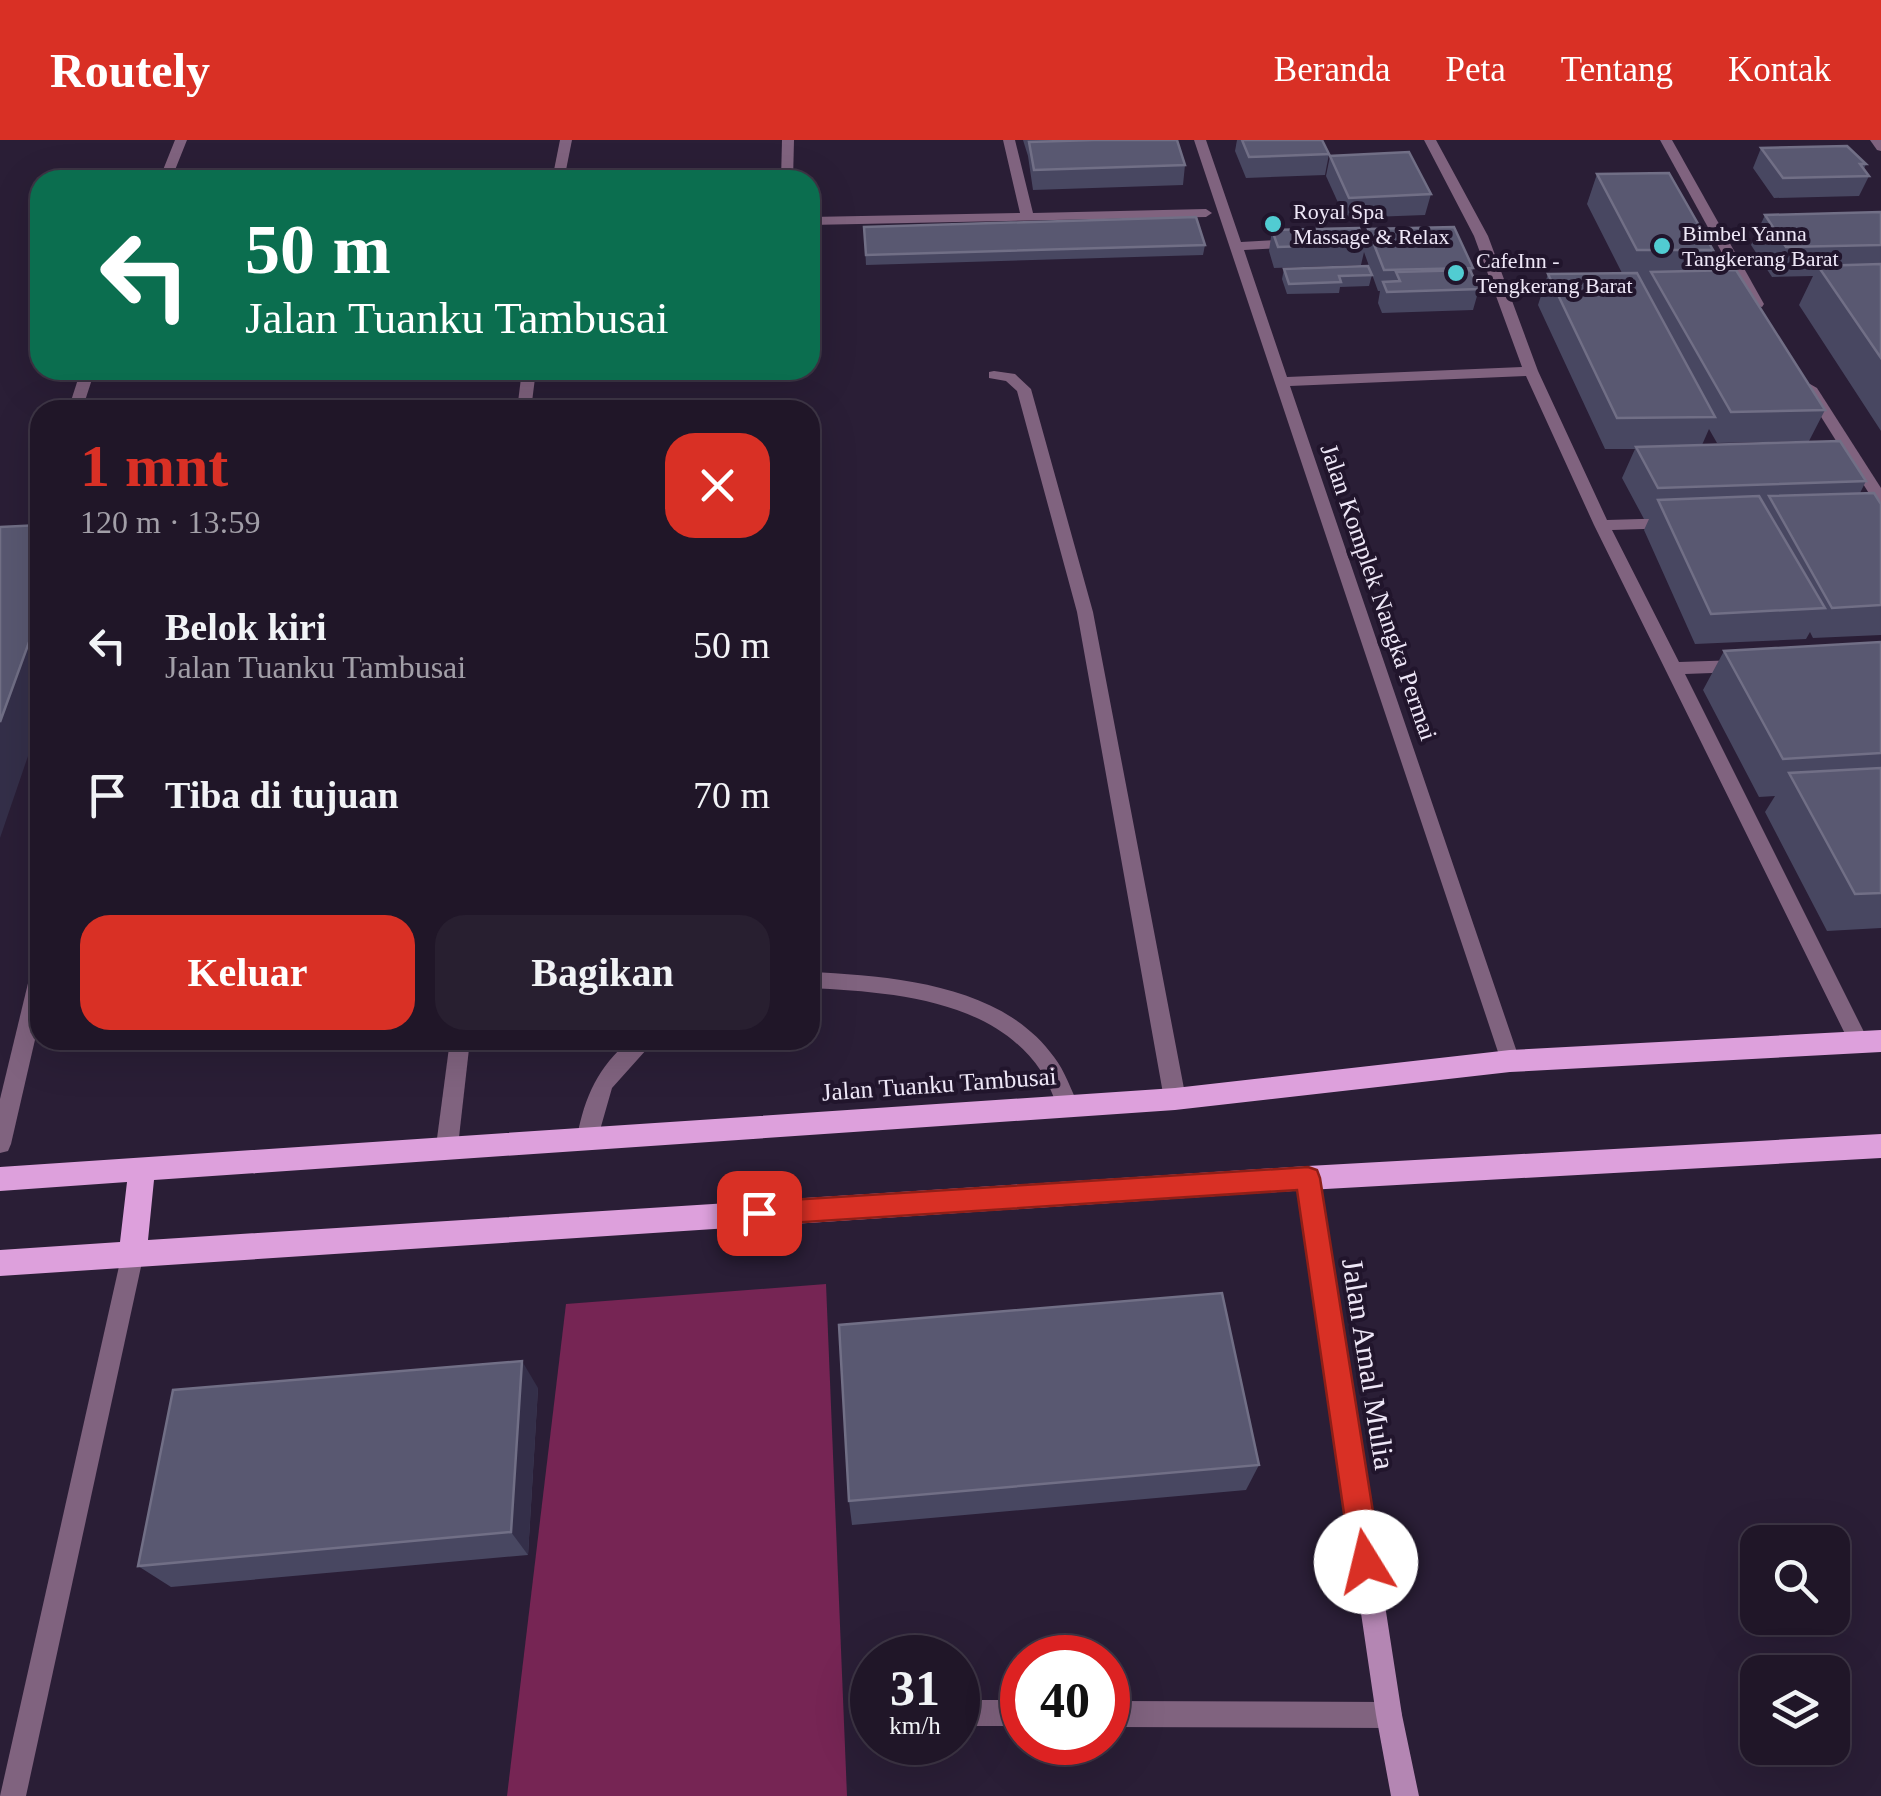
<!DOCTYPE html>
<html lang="id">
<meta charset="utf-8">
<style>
:root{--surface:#201628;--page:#281f30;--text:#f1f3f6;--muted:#a29fa8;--line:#3d3545;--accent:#d93025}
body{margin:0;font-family:"Times New Roman",serif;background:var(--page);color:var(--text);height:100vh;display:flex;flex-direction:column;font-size:38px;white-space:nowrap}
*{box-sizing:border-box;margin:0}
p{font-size:32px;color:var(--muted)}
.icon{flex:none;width:55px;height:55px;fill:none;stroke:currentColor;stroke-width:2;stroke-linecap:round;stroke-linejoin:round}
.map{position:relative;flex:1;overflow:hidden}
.side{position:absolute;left:30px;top:260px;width:790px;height:650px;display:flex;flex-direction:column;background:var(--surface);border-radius:30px;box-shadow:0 10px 40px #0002,0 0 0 2px var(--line)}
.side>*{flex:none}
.top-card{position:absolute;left:30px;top:30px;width:790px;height:210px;border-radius:30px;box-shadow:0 10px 40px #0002,0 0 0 2px var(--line);background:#0b6e4f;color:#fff;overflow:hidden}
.buttons{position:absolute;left:1740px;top:1385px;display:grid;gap:20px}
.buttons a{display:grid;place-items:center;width:110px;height:110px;border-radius:20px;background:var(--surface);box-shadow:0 10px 40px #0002,0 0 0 2px var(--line);font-size:50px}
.speed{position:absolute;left:850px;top:1495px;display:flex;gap:20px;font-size:50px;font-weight:700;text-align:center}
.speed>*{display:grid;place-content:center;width:130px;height:130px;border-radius:50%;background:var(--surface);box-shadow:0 10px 40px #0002,0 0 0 2px var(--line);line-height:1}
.speed small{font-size:25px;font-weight:400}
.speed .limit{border:15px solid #d22;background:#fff;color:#111}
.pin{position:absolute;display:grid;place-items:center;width:85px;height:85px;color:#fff;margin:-42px;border-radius:20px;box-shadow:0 5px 15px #0006}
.me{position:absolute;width:110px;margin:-55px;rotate:351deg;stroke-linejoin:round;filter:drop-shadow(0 0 8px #0008)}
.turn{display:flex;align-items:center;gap:35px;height:210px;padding:0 50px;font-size:45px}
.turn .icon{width:130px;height:130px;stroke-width:2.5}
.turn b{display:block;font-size:70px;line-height:85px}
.round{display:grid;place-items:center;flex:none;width:105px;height:105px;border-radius:30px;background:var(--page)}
.overview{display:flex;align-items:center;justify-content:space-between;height:170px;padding:0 50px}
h1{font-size:60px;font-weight:800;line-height:75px;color:var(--accent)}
.primary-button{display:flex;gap:20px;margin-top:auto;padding:20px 50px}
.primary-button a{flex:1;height:115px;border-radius:30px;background:var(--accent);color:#fff;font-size:40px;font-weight:800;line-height:115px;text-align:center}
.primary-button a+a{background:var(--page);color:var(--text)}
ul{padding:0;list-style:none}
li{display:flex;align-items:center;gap:30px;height:150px;padding:0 50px}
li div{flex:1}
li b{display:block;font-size:38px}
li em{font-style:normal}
header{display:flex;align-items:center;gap:60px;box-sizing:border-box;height:140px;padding:0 50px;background:var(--accent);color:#fff}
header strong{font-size:48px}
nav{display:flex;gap:55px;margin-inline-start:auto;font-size:35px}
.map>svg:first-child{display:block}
.forest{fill:#762554}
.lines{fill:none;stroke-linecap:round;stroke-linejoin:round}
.lane{fill:#80637f;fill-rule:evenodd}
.street{fill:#80637f;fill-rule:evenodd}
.secondary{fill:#b486b3;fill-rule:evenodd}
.primary{fill:#dda0dc;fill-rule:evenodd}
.wall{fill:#484761}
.shaded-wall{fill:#342f49}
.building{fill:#595871;stroke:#716f86;stroke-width:2.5}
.route{fill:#d93025;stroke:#8d1f18;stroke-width:2.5}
.poi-dot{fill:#51ccd2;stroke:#21152c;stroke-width:4}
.labels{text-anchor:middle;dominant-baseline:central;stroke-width:8;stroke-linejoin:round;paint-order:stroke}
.far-poi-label{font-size:22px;fill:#eee7f7;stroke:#21152c;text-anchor:start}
.street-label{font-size:25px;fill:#eee7f7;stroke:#21152c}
.near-street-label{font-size:30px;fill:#eee7f7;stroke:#21152c}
</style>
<header>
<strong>Routely</strong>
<nav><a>Beranda</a><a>Peta</a><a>Tentang</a><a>Kontak</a></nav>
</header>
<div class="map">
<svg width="1881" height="1656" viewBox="0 0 1881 1656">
<rect width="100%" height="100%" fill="#2a1e36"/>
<path class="forest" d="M826,1144L847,1656H507L566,1164Z"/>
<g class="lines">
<g class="lane">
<path d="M810,832C892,836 1002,844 1054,917C1065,931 1071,950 1079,966L1076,972L1068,975L1060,972C1054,959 1049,943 1041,931C992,858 888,852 810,848Z"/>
<path d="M630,900H655L612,948L596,1004L588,1006L580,1004L577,997C585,956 598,927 630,900Z"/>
<rect x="958" y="1560" width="64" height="26"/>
<path d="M1108,1561L1389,1562L1399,1565L1402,1575L1399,1585L1389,1588L1108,1587Z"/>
</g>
<g class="street">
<path d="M175,0H187L171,40H159Z"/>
<path d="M560,0H572L564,40H552Z"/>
<path d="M782,0H794L793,40H781Z"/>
<path d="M1003,0H1015L1033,73L1206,69L1212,73L1206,77L810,85V77L1020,73Z"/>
<path d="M1194,0H1206L1241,102L1297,99L1304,103L1297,107L1244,110L1287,237L1522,227L1474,96L1424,0H1436L1488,96L1538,231L1607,380L1675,378L1683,383L1675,388L1612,390L1679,522L1739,520L1748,526L1739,532L1685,534L1869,902L1866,908L1859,911L1852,908L1594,385L1526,236L1290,246L1520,921L1517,927L1510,930L1503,927Z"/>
<path d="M1660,0H1672L1764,164L1762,167L1750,164Z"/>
<path d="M1870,0H1881V11L1877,10Z"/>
<path d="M81,230H95L82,270H68Z"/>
<path d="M522,230H536L531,270H517Z"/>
<path d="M994,231L1015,234L1031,249L1093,472L1186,959L1183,965L1175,968L1167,965L1164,959L1077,472L1017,251L1006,241L989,238V232Z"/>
<path d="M1810,244L1817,248L1881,348V365L1875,363L1803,248Z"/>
<path d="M40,827V878L11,1004L8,1011L0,1013V959L30,835L33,829Z"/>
<path d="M450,900H470L458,1006L455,1013L447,1015L439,1013L436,1006Z"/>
<path d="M133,1103L141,1106L144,1113L26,1656H0L122,1113L125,1106Z"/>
</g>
<path class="secondary" d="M1308,1028L1316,1031L1319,1038L1402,1575L1419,1656H1391L1376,1575L1297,1038L1300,1031Z"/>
<path class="primary" d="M1881,890V912L1510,932L1175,970L154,1040L148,1100L1308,1026L1881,994V1018L1308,1050L0,1136V1110L120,1102L127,1042L0,1051V1027L1175,948L1510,910Z"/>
</g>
<g class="wall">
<path d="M1023,0H1065L1185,25L1183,45L1033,50L1028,16Z"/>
<path d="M1237,0H1322L1329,14L1325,35L1246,38L1235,11Z"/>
<path d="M1761,8L1866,24L1864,29L1869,36L1859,56L1774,58L1753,28Z"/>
<path d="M1330,16L1431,54L1425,75L1345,78L1326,36Z"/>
<path d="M1597,34L1713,110L1704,131L1825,270L1809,301L1717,303L1709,289L1702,305L1866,341L1860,353L1881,364V495L1813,498L1810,492L1806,499L1695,504L1644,390L1649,379H1644L1622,338L1635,309H1605L1538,165L1548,134L1622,133L1587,64Z"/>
<path d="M1881,72V291L1799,165L1813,136L1772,137L1751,105L1765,75Z"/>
<path d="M864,87L1205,105L1203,115L866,125Z"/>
<path d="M1368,89L1473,128L1472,133L1479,149L1473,170L1382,173L1378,163L1380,151H1378L1364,112L1361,125L1274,128L1269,111L1272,90L1365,103Z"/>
<path d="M1284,129L1372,135L1369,146L1340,147L1339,153L1287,154L1282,139Z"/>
<path d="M1881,502V788L1827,791L1765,672L1775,656L1759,657L1703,550L1724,511Z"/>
<path d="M538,1248L528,1415L171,1447L138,1426Z"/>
<path d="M1259,1325L1246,1350L852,1385L849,1361Z"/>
</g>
<g class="shaded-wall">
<path d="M40,472V581L0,698V582Z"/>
<path d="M522,1221L538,1248L528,1415L511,1392Z"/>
</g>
<g class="building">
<path d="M1094,0H1177L1185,25L1034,30L1029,2Z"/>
<path d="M1242,0H1322L1329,14L1249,17Z"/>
<path d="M1847,6L1866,24H1860L1869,36L1783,38L1761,8Z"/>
<path d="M1409,12L1431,54L1349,58L1330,16Z"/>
<path d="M1669,33L1713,110H1637L1597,34Z"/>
<path d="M1881,72V105L1786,107L1765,75Z"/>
<path d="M1196,77L1205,105L866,115L864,87Z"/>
<path d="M1454,87L1473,128L1384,130L1368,89Z"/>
<path d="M1359,88L1366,104L1278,107L1272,90Z"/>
<path d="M1881,124V218L1818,126Z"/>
<path d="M1368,126L1372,135L1339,136L1341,142L1289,144L1284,129Z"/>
<path d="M1470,130L1479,149L1387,152L1383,142L1400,141L1396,132Z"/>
<path d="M1736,130L1825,270L1731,272L1651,132Z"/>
<path d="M1637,133L1715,277L1617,278L1548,134Z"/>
<path d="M1840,301L1866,341L1658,348L1636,307Z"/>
<path d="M1874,353L1881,364V465L1832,468L1769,356Z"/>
<path d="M1759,356L1825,468L1711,474L1658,360Z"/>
<path d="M40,385V472L0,582V387Z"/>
<path d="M1881,502V613L1783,619L1724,511Z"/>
<path d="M1881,628V753L1855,754L1789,633Z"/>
<path d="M1222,1153L1259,1325L849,1361L839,1185Z"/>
<path d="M522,1221L511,1392L138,1426L173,1250Z"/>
</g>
<path class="route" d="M1308,1027L1317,1030L1320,1038L1381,1422L1376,1432L1366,1437L1356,1432L1351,1422L1297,1050L759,1085L750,1081L747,1073L750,1065L759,1062Z"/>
<g class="poi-dot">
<circle cx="1273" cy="84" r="10"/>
<circle cx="1662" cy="106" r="10"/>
<circle cx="1456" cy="133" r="10"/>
</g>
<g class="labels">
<g class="far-poi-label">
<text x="1293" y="71">Royal Spa<tspan x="1293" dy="25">Massage &amp; Relax</tspan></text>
<text x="1682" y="93">Bimbel Yanna<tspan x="1682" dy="25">Tangkerang Barat</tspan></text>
<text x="1476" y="120">CafeInn -<tspan x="1476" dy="25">Tengkerang Barat</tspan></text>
</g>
<g class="street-label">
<text transform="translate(1379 452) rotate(71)">Jalan Komplek Nangka Permai</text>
<text transform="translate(939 944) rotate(-4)">Jalan Tuanku Tambusai</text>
</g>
<g class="near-street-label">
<text transform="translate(1369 1224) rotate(81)">Jalan Amal Mulia</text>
</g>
</g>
</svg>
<div class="buttons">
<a><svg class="icon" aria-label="search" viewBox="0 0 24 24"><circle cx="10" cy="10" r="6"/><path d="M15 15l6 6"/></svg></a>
<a><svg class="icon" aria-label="layers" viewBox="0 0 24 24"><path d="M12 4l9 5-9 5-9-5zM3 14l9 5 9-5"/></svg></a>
</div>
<div class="speed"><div>31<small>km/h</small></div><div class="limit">40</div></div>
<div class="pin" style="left:759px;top:1073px;background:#d93025"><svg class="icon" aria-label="arrive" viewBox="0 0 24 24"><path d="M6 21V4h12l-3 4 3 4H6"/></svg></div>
<svg class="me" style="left:1366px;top:1422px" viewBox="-20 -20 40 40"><circle r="19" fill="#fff"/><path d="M0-13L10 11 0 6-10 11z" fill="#d93025"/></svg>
<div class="top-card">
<div class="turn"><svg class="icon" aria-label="left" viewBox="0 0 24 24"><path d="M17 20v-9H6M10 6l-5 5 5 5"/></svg><div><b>50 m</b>Jalan Tuanku Tambusai</div></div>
</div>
<section class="side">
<div class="overview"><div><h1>1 mnt</h1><p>120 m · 13:59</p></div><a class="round" style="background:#d93025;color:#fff"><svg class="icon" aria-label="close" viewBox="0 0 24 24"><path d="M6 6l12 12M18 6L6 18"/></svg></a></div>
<ul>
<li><svg class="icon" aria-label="left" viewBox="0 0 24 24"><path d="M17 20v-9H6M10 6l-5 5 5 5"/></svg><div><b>Belok kiri</b><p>Jalan Tuanku Tambusai</p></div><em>50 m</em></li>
<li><svg class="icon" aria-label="arrive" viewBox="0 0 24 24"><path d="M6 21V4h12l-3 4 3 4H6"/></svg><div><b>Tiba di tujuan</b></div><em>70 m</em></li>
</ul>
<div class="primary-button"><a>Keluar</a><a>Bagikan</a></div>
</section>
</div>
